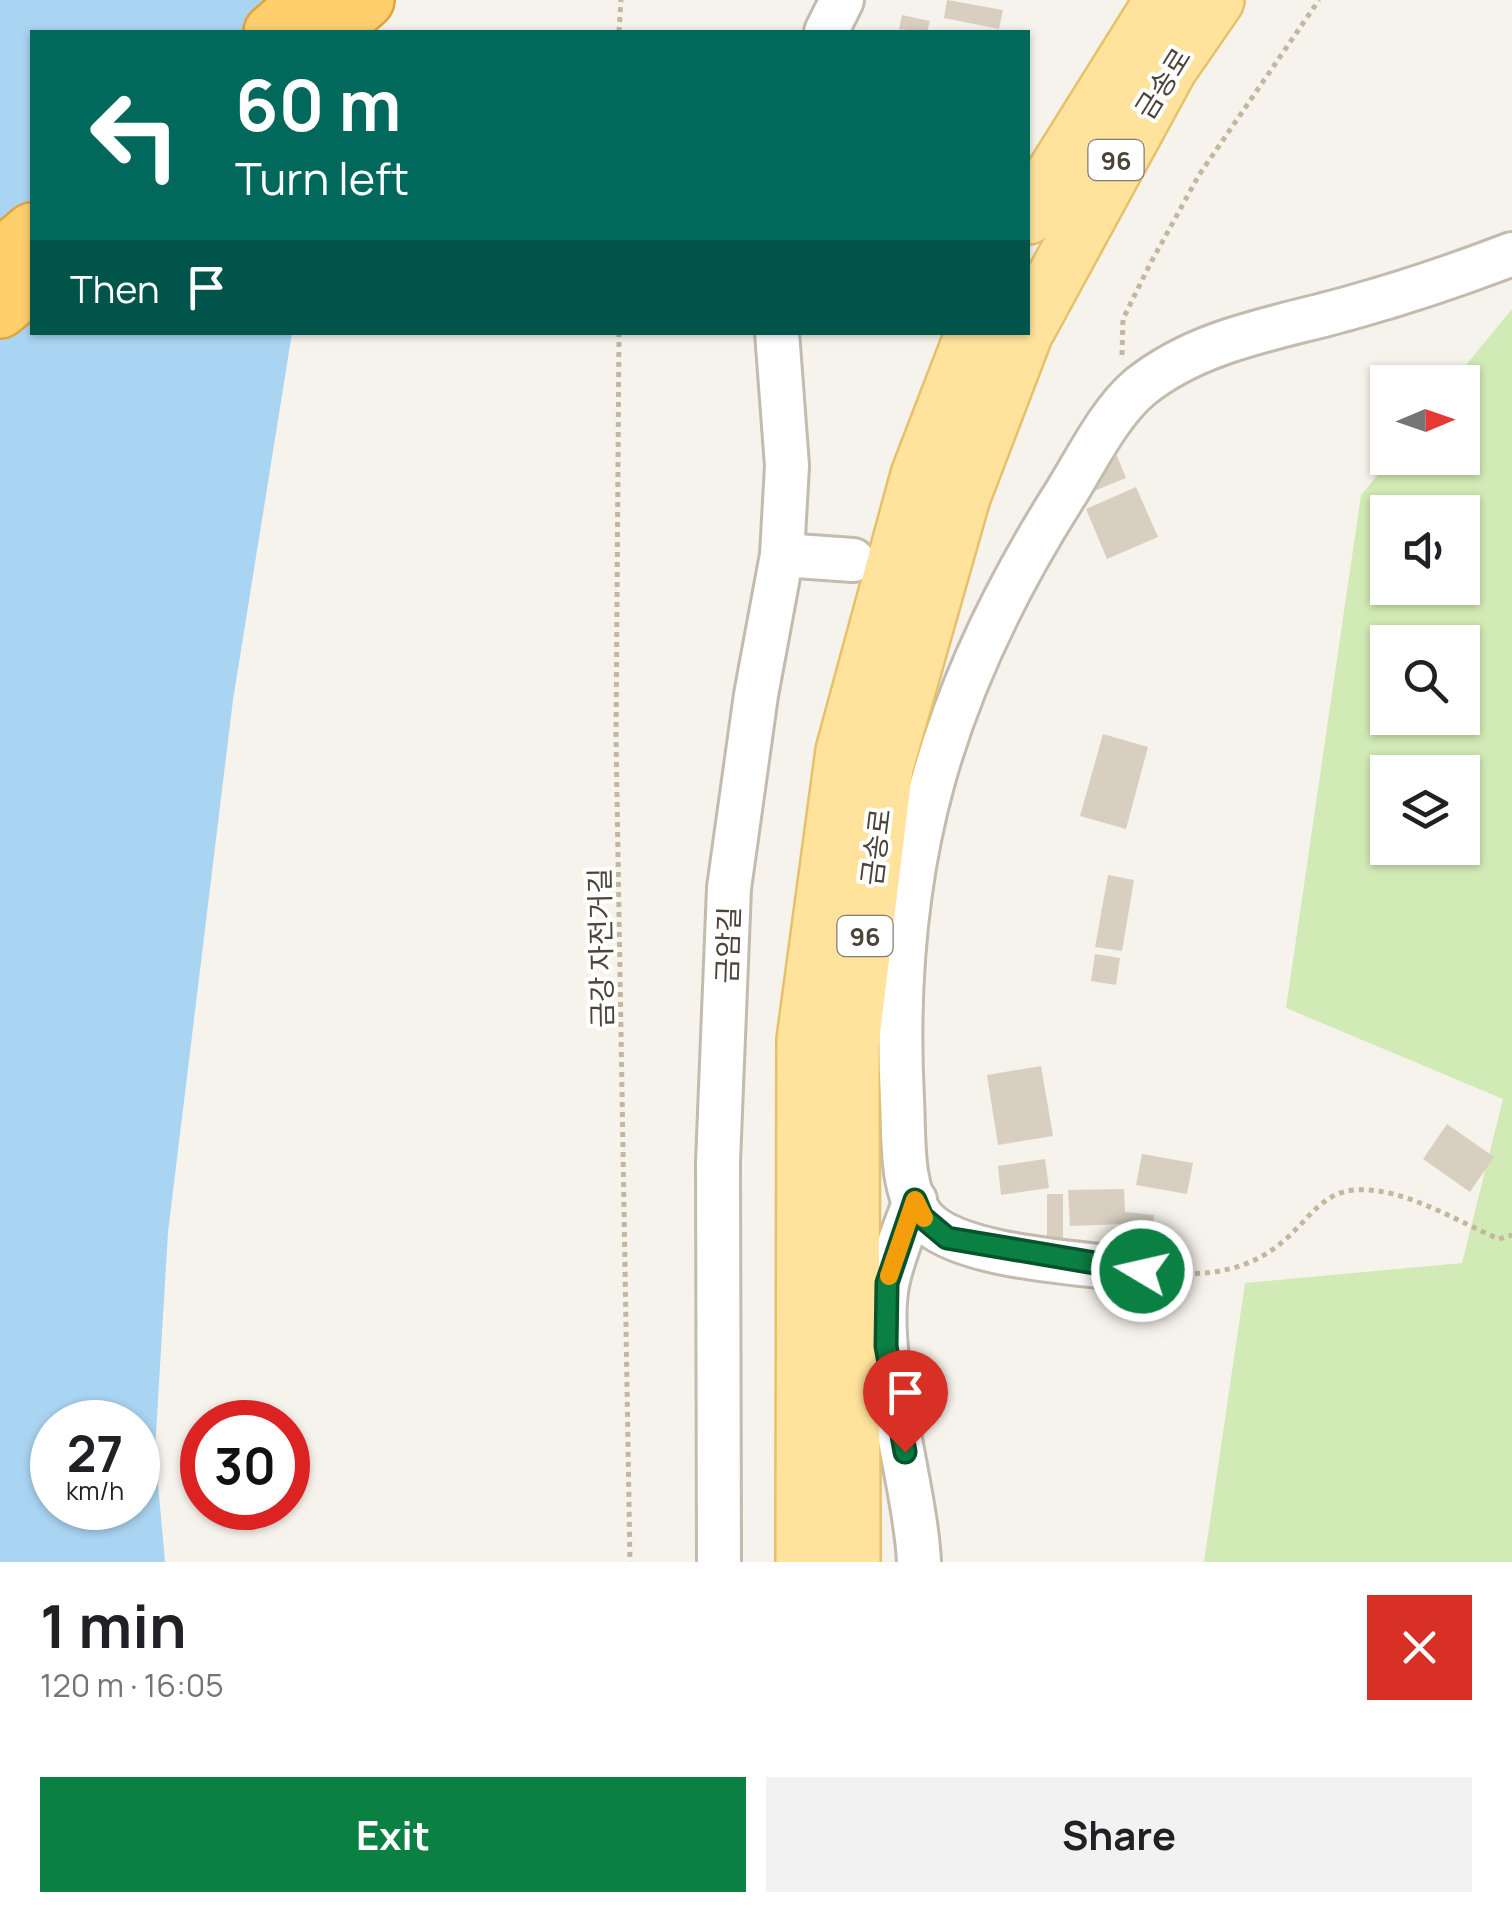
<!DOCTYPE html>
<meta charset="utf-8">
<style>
:root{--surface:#fff;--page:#f2f2f2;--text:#202124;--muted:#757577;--accent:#0b8043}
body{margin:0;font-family:Manrope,"Noto Sans KR",sans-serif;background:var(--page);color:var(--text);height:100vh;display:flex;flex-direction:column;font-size:38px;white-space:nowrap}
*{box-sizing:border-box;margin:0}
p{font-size:32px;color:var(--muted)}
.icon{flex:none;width:55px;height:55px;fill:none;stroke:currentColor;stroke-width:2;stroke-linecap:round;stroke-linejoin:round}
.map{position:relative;height:1562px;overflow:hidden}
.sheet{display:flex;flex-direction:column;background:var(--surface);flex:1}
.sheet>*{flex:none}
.banner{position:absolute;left:30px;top:30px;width:1000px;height:305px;border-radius:0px;box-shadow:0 2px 8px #0004;background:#00695c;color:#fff;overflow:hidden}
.needle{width:65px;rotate:88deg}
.tools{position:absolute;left:1370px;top:365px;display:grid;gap:20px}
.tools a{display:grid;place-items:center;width:110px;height:110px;border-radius:0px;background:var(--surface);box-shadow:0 2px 8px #0004;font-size:50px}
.speed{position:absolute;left:30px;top:1400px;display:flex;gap:20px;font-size:50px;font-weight:700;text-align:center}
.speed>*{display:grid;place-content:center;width:130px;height:130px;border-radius:50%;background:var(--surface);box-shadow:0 2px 8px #0004;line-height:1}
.speed small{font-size:25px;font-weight:400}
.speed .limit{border:15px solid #d22;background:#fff;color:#111}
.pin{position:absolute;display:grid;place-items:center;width:85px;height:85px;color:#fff;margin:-102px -42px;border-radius:50% 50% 50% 0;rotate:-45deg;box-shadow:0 0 10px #0007}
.pin .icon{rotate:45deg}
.me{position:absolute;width:110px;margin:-55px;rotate:279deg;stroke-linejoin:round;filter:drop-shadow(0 0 8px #0008)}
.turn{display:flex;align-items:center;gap:35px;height:210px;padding:0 40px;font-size:45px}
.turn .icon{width:130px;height:130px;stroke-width:2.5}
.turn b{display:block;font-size:70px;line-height:85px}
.then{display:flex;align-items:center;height:95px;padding:0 40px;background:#0003;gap:20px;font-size:38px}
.round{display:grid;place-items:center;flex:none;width:105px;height:105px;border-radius:0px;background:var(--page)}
.head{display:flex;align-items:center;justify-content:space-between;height:170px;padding:0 40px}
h1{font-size:60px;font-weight:700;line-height:75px}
.primary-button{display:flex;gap:20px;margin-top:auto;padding:20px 40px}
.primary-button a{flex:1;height:115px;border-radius:0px;background:var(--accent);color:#fff;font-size:40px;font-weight:700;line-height:115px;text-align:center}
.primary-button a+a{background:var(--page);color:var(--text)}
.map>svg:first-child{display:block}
.green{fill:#d2eab5;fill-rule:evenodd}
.water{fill:#a9d4f2;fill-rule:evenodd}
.building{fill:#d8cfc1}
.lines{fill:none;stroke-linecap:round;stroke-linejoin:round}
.minor-casing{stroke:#c2bbae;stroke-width:48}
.major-casing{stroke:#e6c16a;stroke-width:60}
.highway-casing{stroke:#e0a43c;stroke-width:60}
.path{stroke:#c4b79f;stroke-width:5;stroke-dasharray:5 5;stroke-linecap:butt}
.minor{stroke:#fff;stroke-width:42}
.major{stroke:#ffe39c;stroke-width:55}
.highway{stroke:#ffcf6e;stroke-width:55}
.route-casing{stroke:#07532c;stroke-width:25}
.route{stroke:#0b8043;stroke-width:18}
.slow{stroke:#f59e0b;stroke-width:18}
.labels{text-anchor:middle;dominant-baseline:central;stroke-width:8;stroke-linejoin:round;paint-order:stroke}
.shield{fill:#fff;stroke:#817c74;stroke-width:2.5}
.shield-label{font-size:25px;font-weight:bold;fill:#4b4439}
.street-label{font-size:28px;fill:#4b4439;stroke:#fff}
</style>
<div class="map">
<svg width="1512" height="1562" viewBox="0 0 1512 1562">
<rect width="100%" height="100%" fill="#f6f3ec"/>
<path class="green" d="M1512,309V1562H1204L1245,1283L1462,1263L1503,1099L1286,1008L1361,495L1392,458H1462V382H1452ZM1388,512H1462V588H1388ZM1388,642H1462V718H1388ZM1388,772H1462V848H1388Z"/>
<path class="water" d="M0,0H282L279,32H32V332L292,333L233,700L168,1232L155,1450L165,1562H0ZM52,1422H138V1508H52Z"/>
<g class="building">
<path d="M947,0L1003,10L999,29L944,18Z"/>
<path d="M902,15L930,21L927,32L899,29Z"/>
<path d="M1117,456L1126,478L1094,491L1085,468Z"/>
<path d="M1136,487L1158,537L1107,559L1086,509Z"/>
<path d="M1103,734L1148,747L1126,829L1080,816Z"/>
<path d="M1108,875L1134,880L1122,951L1095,947Z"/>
<path d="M1095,954L1120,958L1116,985L1091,981Z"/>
<path d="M1041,1066L1053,1136L998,1145L987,1075Z"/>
<path d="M1447,1124L1494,1157L1470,1192L1423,1159Z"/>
<path d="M1142,1154L1193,1163L1187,1194L1136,1185Z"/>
<path d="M1045,1159L1049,1188L1001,1195L998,1166Z"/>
<path d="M1124,1189L1125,1212L1154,1215L1150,1257L1122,1254L1125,1224L1070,1226L1068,1190Z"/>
<rect x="1047" y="1194" width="16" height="51"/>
</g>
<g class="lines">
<g class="minor-casing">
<g id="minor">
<path d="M826,32L842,0"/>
<path d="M782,555L853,560"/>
<path d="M915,1200C906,1226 894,1253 888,1280C872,1352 915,1482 919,1562"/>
<path d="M1142,1271C1089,1263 957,1259 923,1218C900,1189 904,1134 902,1099C890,866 941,689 1066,493C1087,459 1110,412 1140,387C1201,338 1280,328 1353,307C1407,292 1460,274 1512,254"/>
<path d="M719,1562L718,1162L729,888L756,695L782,555L787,466L777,332"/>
</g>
</g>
<g class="major-casing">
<g id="major">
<path d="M1028,216L1163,0"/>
<path d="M1028,327L1169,68L1216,0"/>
<path d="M804,1562L805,1040L844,751L919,475L974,332"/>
<path d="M852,1562L851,1044L885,767L962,497L1025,332"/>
</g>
</g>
<g class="highway-casing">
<g id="highway">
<path d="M272,32L309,0"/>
<path d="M330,32L366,0"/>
<path d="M0,258L32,231"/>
<path d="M0,310L32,283"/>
</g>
</g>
<g class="path">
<path d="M619,32L621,0"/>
<path d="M619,332L616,737L630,1562"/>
<path d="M1122,355L1123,319L1149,266L1199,175L1319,0"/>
<path d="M1175,1273C1217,1276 1256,1267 1288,1237C1310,1217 1323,1193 1354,1190C1402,1186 1456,1221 1499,1239L1512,1235"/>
</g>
<use href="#minor" class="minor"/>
<use href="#major" class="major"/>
<use href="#highway" class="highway"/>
</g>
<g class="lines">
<g class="route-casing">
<path id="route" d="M905,1452L886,1346L887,1283L915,1200L922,1217L947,1238L1142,1271"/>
</g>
<use href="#route" class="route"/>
<path class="slow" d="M889,1276L915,1200L924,1218"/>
</g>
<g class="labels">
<g class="shield">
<rect x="1088.5" y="140" width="55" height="40" rx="8"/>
<rect x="837.5" y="916" width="55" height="40" rx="8"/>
</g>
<g class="shield-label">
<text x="1116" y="160">96</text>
<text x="865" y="936">96</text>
</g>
<g class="street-label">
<text transform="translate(1162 83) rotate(-58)">금송로</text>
<text transform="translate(875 847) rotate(-83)">금송로</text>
<text transform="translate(727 945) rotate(-88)">금암길</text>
<text transform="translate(600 948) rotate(-91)">금강 자전거길</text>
</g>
</g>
</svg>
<div class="tools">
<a><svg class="needle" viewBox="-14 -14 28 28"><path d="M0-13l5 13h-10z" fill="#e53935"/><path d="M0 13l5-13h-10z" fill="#757577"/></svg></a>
<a><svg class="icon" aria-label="sound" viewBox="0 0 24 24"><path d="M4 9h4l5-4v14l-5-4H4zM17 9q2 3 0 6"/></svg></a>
<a><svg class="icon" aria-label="search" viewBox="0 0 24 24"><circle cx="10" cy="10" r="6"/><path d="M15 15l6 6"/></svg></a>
<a><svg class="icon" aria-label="layers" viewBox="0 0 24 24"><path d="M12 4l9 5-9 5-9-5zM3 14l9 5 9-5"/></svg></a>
</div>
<div class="speed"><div>27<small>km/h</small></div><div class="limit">30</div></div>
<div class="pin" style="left:905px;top:1452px;background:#d93025"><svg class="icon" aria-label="arrive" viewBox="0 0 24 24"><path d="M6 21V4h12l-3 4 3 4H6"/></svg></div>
<svg class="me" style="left:1142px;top:1271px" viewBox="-20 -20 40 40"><circle r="17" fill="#0b8043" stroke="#fff" stroke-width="3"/><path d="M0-11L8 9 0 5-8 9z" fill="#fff"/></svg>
<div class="banner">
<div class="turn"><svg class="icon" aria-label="left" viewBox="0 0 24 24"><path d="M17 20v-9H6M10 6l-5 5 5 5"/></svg><div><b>60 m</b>Turn left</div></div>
<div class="then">Then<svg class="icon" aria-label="arrive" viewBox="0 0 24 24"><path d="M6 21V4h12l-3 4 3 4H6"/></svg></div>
</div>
</div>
<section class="sheet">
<div class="head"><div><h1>1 min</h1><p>120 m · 16:05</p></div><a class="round" style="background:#d93025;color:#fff"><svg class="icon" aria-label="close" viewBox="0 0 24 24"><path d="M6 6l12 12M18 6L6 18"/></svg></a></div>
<div class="primary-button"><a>Exit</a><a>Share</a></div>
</section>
